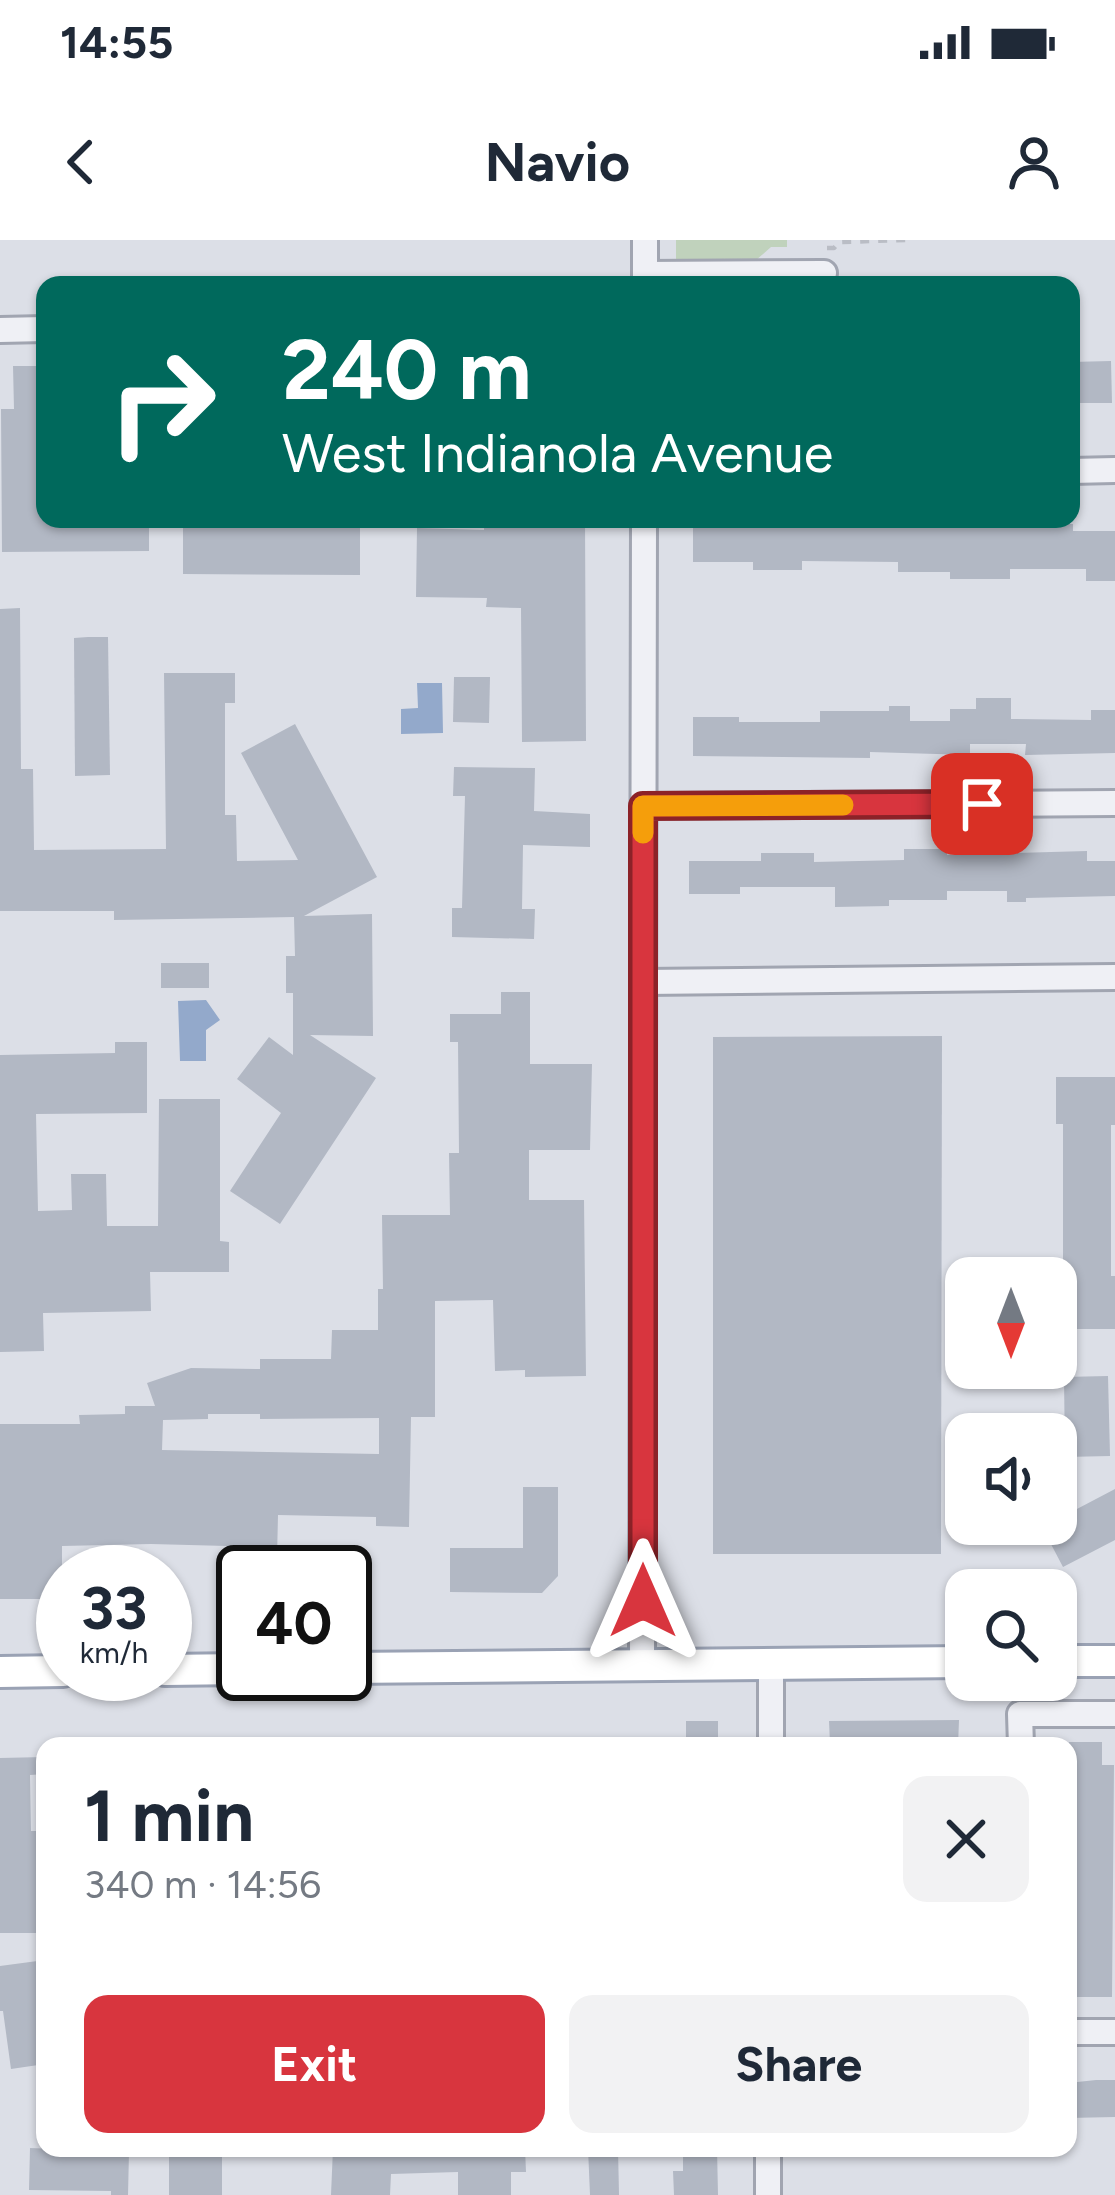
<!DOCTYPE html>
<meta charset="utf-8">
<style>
:root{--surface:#fff;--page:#f2f2f3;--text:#1f2937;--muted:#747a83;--accent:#d8353e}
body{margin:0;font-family:Figtree,sans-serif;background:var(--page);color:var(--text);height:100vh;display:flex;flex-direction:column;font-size:45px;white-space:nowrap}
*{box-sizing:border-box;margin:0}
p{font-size:39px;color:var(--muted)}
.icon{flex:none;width:66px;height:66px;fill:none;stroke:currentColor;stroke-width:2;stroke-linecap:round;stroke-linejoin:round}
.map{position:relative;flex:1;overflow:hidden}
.details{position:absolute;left:36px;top:1497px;width:1041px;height:420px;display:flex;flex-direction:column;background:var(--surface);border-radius:24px;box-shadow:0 3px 9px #0004}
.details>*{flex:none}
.banner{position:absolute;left:36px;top:36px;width:1044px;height:252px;border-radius:24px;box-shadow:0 3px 9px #0004;background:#00695c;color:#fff;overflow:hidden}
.needle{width:78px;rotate:180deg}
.fabs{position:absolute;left:945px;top:1017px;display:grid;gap:24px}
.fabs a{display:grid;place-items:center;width:132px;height:132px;border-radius:24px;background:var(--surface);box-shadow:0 3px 9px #0004;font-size:60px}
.speed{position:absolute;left:36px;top:1305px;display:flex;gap:24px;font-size:60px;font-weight:700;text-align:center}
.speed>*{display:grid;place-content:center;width:156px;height:156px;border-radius:50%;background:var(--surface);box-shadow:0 3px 9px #0004;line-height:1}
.speed small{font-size:30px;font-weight:400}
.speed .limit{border:6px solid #111;border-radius:18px;background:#fff;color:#111}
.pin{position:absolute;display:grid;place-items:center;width:102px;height:102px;color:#fff;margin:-51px;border-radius:24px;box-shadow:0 6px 18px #0006}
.me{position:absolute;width:132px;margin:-66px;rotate:0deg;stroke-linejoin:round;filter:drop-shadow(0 0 9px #0008)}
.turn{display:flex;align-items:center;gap:42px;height:252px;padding:0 48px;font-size:54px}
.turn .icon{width:156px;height:156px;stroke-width:2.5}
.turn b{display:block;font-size:84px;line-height:102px}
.round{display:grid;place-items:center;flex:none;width:126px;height:126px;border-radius:24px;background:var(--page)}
.summary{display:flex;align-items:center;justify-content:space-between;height:204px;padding:0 48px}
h1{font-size:72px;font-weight:700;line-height:90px}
.action{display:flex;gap:24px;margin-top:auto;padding:24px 48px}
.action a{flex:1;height:138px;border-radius:24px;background:var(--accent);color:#fff;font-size:48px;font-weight:700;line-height:138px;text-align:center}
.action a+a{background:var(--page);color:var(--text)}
.status{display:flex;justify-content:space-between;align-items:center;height:84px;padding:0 60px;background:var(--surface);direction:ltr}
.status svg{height:33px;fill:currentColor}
header{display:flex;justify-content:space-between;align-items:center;height:156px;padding:0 48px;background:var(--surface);font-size:54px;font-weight:700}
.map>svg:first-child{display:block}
.green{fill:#c0d2bc}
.water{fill:#93a9cb}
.building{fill:#b2b8c4;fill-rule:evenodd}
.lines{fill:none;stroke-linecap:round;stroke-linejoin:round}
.minor-casing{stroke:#a1a5b1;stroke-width:30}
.major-casing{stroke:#9aa2b4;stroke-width:36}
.path{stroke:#babdc5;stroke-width:4.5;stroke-dasharray:9 9;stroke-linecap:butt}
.minor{stroke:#eff0f5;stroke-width:24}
.major{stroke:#fff;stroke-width:30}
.route-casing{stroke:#8c2228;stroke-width:30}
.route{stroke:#d8353e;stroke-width:21}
.slow{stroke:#f59e0b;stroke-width:21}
</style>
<div class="status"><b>14:55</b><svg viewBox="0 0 49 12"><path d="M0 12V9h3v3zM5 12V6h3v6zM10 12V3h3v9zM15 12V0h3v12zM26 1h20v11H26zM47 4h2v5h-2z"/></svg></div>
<header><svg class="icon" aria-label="back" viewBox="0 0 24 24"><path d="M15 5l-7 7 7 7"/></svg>Navio<svg class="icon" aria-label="person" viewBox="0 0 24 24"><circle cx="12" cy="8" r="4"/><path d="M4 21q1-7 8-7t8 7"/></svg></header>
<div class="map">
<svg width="1115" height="1955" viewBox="0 0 1115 1955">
<rect width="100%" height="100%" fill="#dcdfe7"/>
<path class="green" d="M676,0H787V7H771L755,21L676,23Z"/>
<g class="water">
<path d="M417,443H442L443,493L401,494V469L418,468Z"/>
<path d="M206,760L220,780L206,790V821H180L178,761Z"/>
</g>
<g class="building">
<path d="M1111,121L1112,163H1071V122Z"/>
<path d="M13,126H45V279H149V311L2,312L1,169H14Z"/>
<path d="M183,279H360V335L183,334Z"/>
<path d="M484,279H585L586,501L522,502L521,368L486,367L487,358L416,357L417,288L484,290Z"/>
<path d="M887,283L1073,284V291H1115V341H1086V329H1010V339H950V332H898V322L802,321V330H753V322H693V287Z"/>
<path d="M20,368L21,529H33L34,610L166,609L164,433H235V463H225V575H236L237,621L298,620L241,513L295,484L377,637L304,676L372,674L373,796L310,795L376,838L280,984L230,951L281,873L237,839L269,797L293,815V753H286V716H295L294,677L114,680V671H0V369Z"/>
<path d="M88,397H108L110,535L75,536L74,398Z"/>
<path d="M454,437H490L489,483L453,482Z"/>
<path d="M976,458H1011V479L1091,480V470H1115V513L1025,515L1026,504H970V515L870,512V518L693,516V477H739V482H820V471H889V466H910V481H950V469H976Z"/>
<path d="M454,527L535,528L534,571L590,574V607L523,605L522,669H535L534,699L452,697V668H462L465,556H453Z"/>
<path d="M904,609H947V615L1087,611V621H1115V656L1026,658V662H1007V651H947V660H889V666L835,667V647H740V654H689V621H761V613H814V622L904,620Z"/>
<rect x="161" y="723" width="48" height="25"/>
<path d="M501,752H530V824H592L590,910H529V960H584L586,1136L525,1137V1130L495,1131L493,1060L435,1061V1177H411L409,1287L376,1286V1277L278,1275L277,1318L243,1317V1363H226L227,1306L151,1304L62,1306V1359H0V1184H80L79,1175L125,1174V1166H155L147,1143L191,1128L260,1129V1119H331L332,1090H378V1049H383L382,975H450L449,913H459L458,802H450V774H501ZM208,1174H260V1179L379,1178V1214L162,1210L163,1180L208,1179Z"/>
<path d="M942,796L941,1314H713V797Z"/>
<path d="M115,802H147V873L36,874L38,971L72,970L71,934H106L107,986H158L159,859H220V1001L229,1002V1032H150L151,1071L43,1073L44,1111L0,1112V815L115,813Z"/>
<path d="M1056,837H1115V885H1111V1036H1115V1089H1056V1036H1063V884H1056Z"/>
<path d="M1108,1136L1110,1216L1065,1217L1064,1137Z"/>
<path d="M523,1247H558V1336L542,1353L450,1352V1308H523Z"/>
<path d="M1115,1249V1300L1063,1327L1042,1287L1056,1284V1280Z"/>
<path d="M959,1480L958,1506H924V1500L880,1499V1506L830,1504L829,1481Z"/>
<rect x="686" y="1481" width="32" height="25"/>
<path d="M1069,1502H1102V1525H1114L1112,1757H1070Z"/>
<path d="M45,1517V1534L30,1535L31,1591H45V1693H0V1518Z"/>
<path d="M45,1720V1824L11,1829L3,1771H0V1726Z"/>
<path d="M1096,1840H1115V1877L1068,1878V1843Z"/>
<path d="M30,1908L129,1912L128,1955H111V1951L29,1950Z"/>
<path d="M333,1908H525L526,1932H511V1955H458V1932L391,1934L390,1955H331Z"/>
<path d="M588,1908H618L619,1955H590Z"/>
<path d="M683,1908H717L718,1955H674L673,1931H683Z"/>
<path d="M169,1913L222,1914V1955H169Z"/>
</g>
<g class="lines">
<g class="minor-casing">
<g id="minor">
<path d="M645,0V45"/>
<path d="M645,34L824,33"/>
<path d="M0,90L45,89"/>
<path d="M1071,231L1115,230"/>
<path d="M643,566L1115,563"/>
<path d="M644,742L1115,737"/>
<path d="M642,1425L644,279"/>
<path d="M771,1506V1424"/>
<path d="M1021,1506L1020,1474H1115"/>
<path d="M1068,1792H1115"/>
<path d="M768,1955V1908"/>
</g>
</g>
<g class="major-casing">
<g id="major">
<path d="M1056,1421H1115"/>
<path d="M345,1428L966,1422"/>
<path d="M165,1430L243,1429"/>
<path d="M0,1432L63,1431"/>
</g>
</g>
<path class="path" d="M827,8H834L839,2L907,0"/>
<use href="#minor" class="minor"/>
<use href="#major" class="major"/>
</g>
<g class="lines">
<g class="route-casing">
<path id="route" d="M643,1361V566L982,564"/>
</g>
<use href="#route" class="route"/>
<path class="slow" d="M643,593V566L843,565"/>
</g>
</svg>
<div class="fabs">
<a><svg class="needle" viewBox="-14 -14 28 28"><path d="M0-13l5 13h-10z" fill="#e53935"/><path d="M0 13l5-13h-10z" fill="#747a83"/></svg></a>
<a><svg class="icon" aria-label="sound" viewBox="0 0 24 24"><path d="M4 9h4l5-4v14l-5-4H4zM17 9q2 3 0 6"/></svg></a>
<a><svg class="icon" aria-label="search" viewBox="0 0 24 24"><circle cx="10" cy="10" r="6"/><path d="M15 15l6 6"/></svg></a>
</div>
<div class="speed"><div>33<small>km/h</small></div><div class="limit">40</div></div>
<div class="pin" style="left:982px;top:564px;background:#d93025"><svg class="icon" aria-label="arrive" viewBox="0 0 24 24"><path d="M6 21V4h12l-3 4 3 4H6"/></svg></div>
<svg class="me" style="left:643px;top:1361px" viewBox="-20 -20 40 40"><path d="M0-17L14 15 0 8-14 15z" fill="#d8353e" stroke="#fff" stroke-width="4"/></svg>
<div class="banner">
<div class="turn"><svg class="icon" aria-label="right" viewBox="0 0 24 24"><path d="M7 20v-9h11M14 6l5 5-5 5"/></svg><div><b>240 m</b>West Indianola Avenue</div></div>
</div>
<section class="details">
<div class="summary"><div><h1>1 min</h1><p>340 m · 14:56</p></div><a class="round"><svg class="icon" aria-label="close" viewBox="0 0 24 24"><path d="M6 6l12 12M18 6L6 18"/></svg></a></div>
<div class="action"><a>Exit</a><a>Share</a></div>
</section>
</div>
